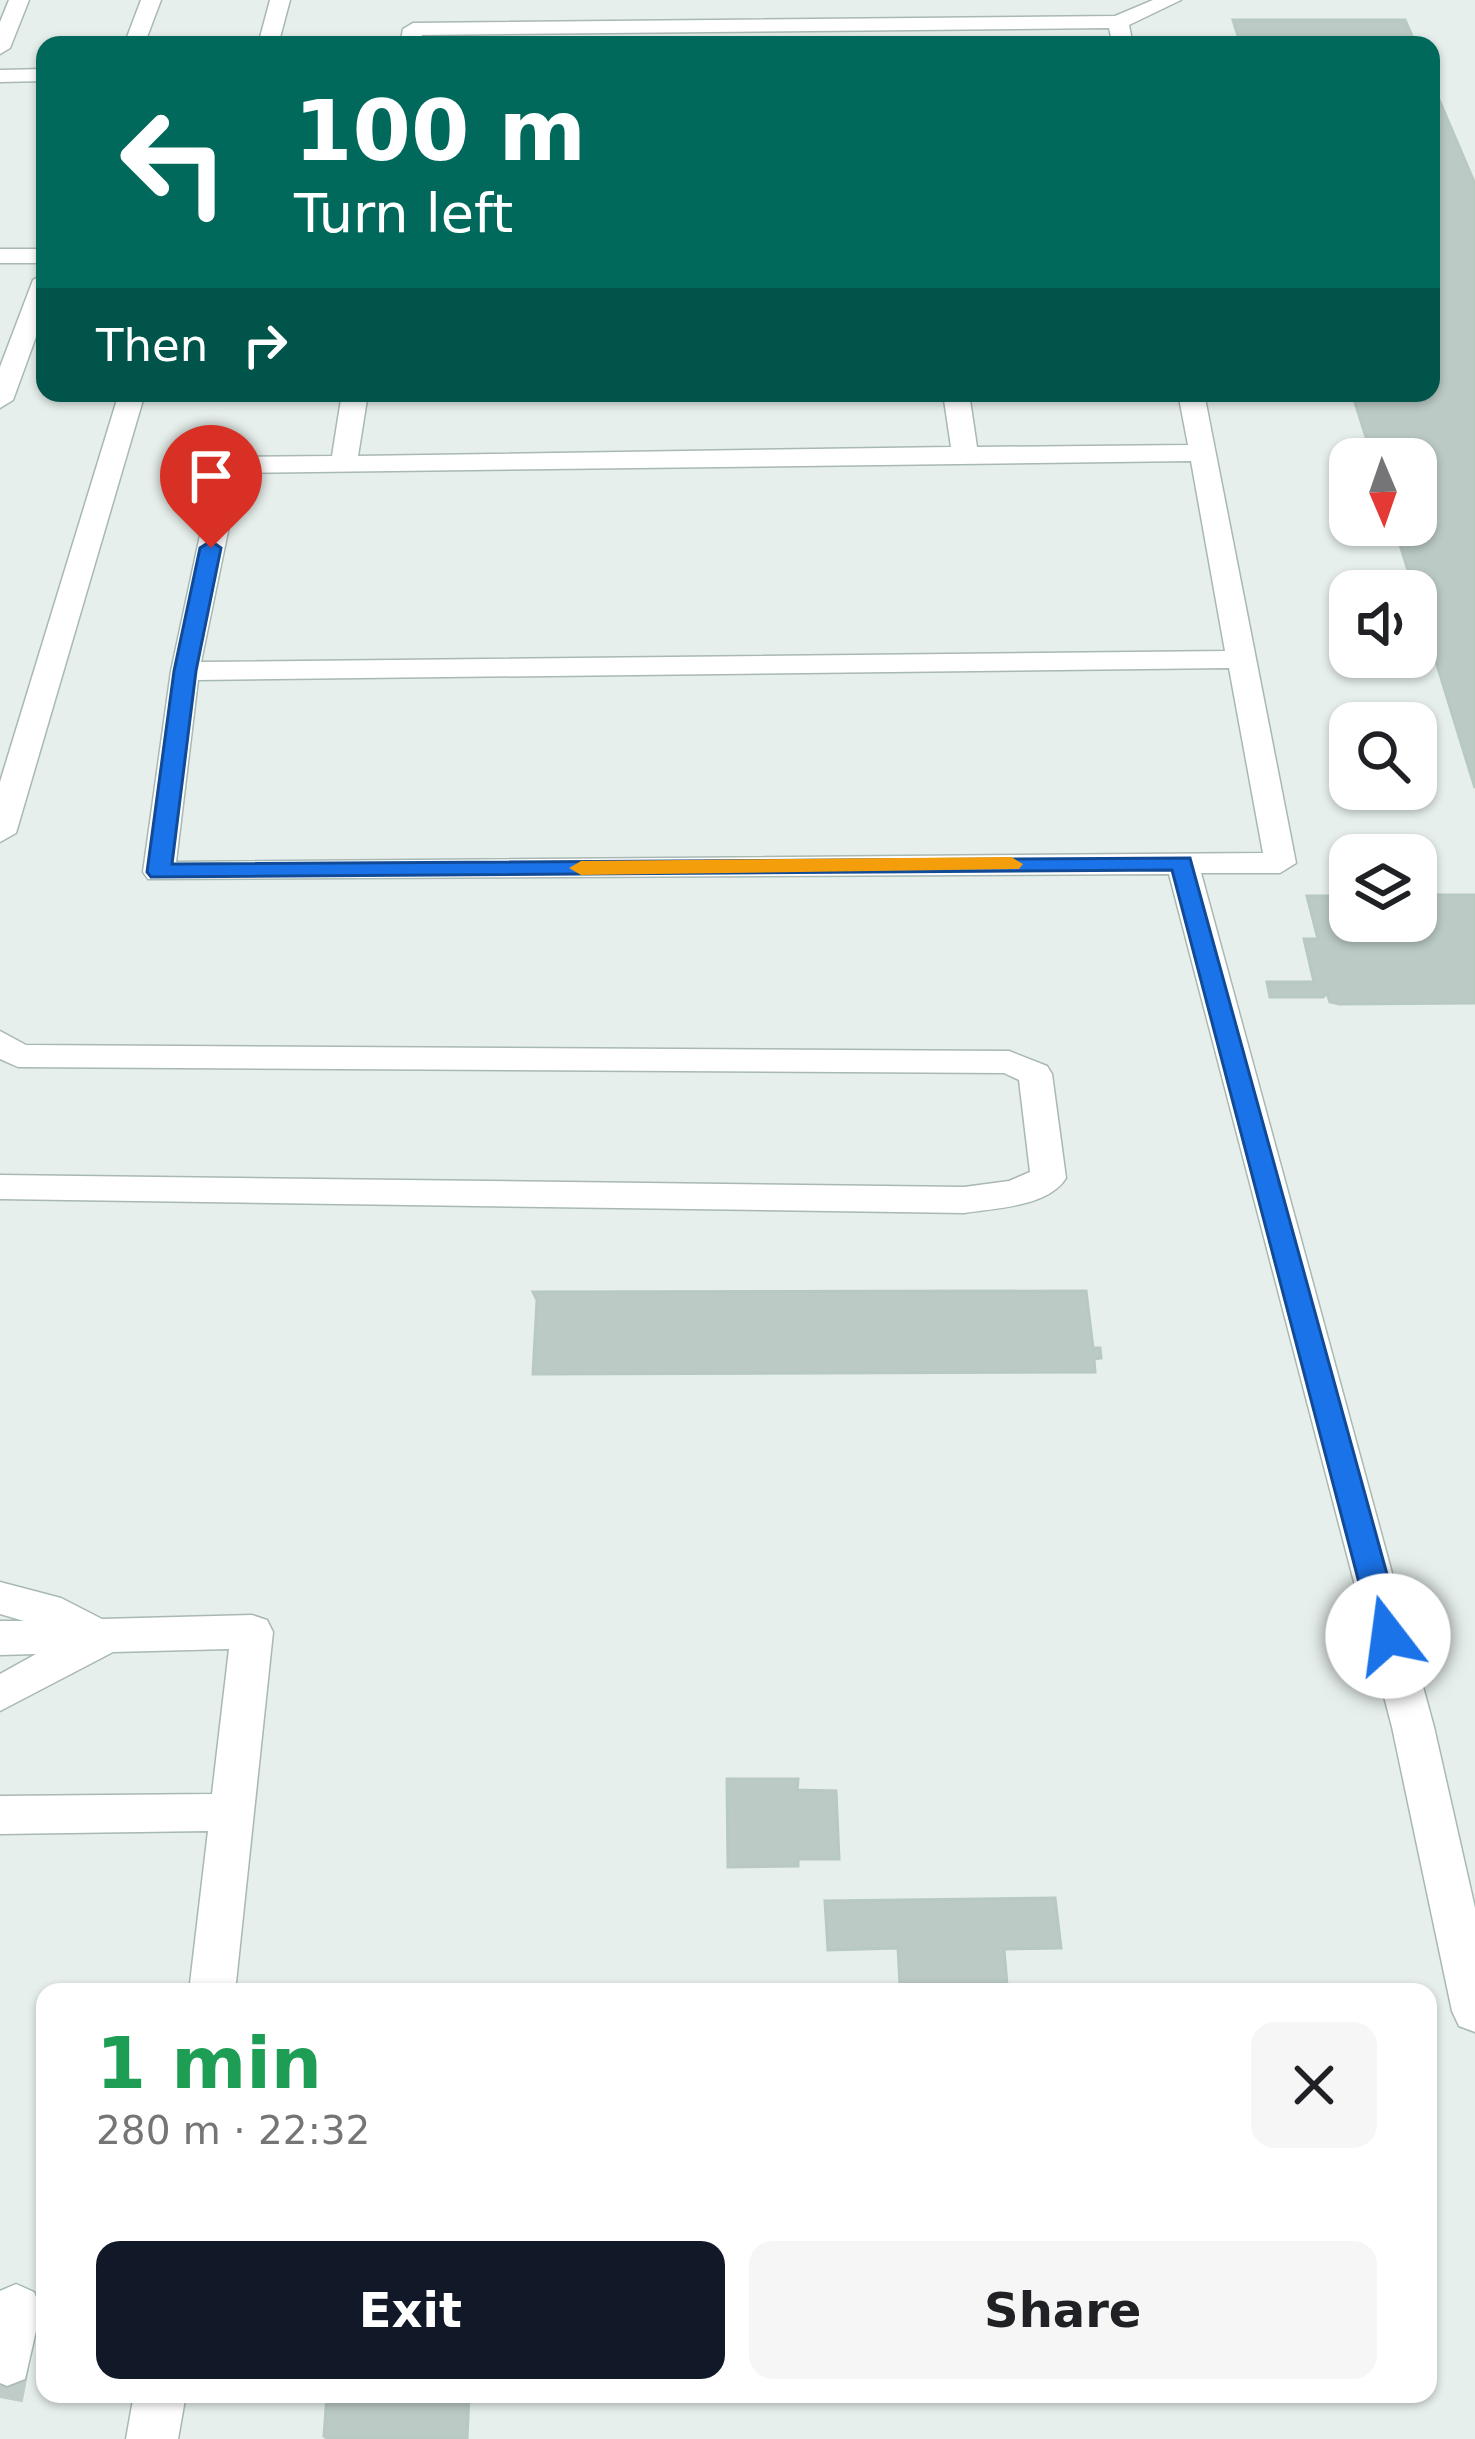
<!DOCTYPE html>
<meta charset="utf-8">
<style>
:root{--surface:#fff;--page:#f6f6f6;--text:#202124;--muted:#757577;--accent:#111827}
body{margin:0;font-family:"DejaVu Sans",sans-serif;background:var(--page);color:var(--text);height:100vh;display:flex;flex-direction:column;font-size:45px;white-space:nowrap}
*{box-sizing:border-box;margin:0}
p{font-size:39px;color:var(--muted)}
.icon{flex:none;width:66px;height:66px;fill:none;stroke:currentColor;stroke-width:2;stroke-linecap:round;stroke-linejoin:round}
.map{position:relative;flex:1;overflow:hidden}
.drawer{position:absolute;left:36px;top:1983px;width:1401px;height:420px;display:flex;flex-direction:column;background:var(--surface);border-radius:24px;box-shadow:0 3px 9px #0004}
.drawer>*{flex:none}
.guide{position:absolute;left:36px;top:36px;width:1404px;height:366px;border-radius:24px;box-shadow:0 3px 9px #0004;background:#00695c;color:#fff;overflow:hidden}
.needle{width:78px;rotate:178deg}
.tools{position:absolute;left:1329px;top:438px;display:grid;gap:24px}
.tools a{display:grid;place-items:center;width:108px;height:108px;border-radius:24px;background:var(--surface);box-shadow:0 3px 9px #0004;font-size:60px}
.pin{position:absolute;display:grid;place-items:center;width:102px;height:102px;color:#fff;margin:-123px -51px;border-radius:50% 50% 50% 0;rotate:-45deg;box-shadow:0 0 12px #0007}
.pin .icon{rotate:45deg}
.me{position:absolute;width:132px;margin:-66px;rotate:345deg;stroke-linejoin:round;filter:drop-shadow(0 0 9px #0008)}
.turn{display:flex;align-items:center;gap:42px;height:252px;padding:0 60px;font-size:54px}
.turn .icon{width:156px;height:156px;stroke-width:2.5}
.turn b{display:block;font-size:84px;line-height:102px}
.then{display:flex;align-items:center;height:114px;padding:0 60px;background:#0003;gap:24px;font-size:45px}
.round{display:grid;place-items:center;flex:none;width:126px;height:126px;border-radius:24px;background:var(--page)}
.summary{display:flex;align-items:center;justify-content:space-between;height:204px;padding:0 60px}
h1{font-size:72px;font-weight:600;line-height:90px;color:#1e9e55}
.cta{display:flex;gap:24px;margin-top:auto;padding:24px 60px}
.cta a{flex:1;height:138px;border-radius:24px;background:var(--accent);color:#fff;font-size:48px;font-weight:600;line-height:138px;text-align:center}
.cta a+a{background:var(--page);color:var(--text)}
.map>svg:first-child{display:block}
.building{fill:#bbcac4;stroke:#b8c9c2;stroke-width:3}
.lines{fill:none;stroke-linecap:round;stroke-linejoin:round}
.minor-tunnel{stroke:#bfccc8;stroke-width:46;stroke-dasharray:46 22;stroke-linecap:butt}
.minor-casing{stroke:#a8b8b2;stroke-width:3}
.minor{fill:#fff;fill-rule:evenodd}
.route{fill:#1a73e8;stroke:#114b97;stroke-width:3}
.slow{fill:#f59e0b}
</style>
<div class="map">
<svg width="1475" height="2439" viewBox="0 0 1475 2439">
<rect width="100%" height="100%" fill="#e6efeb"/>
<g class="building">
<path d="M1233,20H1405L1416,45H1241Z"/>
<path d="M1431,81L1475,184V788L1394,525H1416V459H1373L1352,393H1431Z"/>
<path d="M1416,895H1475V1003L1340,1004L1330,1002L1327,993L1323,997H1270L1267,982H1314L1304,939H1318L1307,896H1350V921H1416Z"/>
<path d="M1086,1291L1093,1348H1100L1101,1358L1094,1359L1095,1372L533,1374L537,1300L533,1292Z"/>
<path d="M727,1779H798L797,1790L836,1791L839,1859H798V1866L728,1867Z"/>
<path d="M1055,1898L1061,1948L1004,1949L1007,1985H900L898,1948L828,1950L825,1901Z"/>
<path d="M327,2394H469L467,2439H328L324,2436Z"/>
</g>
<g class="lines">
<path class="minor-tunnel" d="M0,2398L7,2361"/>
<g class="minor-casing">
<g id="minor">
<path d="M9,0H29L10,48L0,54V22Z"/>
<path d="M141,0H161L144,45H124Z"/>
<path d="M270,0H290L278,45H258Z"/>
<path d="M1153,0H1181L1129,25L1133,45H1113L1109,28L422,35L420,45H400L403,29L413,23L1115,16Z"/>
<path d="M45,69V81L0,82V70Z"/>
<rect x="0" y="249" width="45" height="14"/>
<path d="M45,273V312L13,400L0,408V367L33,280Z"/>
<path d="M119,393H145L16,833L0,842V782Z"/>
<path d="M342,393H368L358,456L951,447L943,393H969L977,447L1188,445L1178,393H1204L1296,863L1280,873H1201L1434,1727L1475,1908V2032L1459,2026L1452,2011L1392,1727L1169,874L148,879L143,872L171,671L215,465L228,457L332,456ZM1191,461L1225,651L201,662L240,473ZM1229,668L1263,853L176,862L198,680Z"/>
<path d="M0,1031L26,1045L1009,1051L1047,1066L1052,1074L1066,1178C1048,1207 995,1208 964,1213L0,1199V1175L964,1187L1009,1181L1030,1172L1019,1080L1004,1073L18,1067L0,1059Z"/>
<path d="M0,1582L61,1598L102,1619L252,1615L267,1620L273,1632L235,1992H189L208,1831L0,1834V1796L212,1794L229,1649L113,1652L0,1711V1674L36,1654L0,1655V1621H24L0,1614Z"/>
<path d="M16,2284L34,2292L41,2309L25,2379L7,2386L0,2383V2291Z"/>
<path d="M134,2394H186L178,2439H126Z"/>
</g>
</g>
<use href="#minor" class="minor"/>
</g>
<path class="route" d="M211,541L221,548L196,671L172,864L1190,858L1404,1636L1399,1646L1388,1649L1377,1646L1373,1636L1172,870L151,877L147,872L174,671L200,548Z"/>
<path class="slow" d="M1011,857L1023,864L1019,869L581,875L569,868L581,861Z"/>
</svg>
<div class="tools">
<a><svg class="needle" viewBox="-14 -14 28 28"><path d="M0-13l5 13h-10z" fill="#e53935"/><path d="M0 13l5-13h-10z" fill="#757577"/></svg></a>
<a><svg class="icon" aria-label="sound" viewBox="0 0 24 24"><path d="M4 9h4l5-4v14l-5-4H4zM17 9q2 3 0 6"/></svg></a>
<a><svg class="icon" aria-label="search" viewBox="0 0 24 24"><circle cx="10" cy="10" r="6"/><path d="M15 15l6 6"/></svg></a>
<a><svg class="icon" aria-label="layers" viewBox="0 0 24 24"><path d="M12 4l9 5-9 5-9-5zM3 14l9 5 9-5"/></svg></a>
</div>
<div class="pin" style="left:211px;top:548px;background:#d93025"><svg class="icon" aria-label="arrive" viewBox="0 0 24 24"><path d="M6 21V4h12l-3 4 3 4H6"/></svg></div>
<svg class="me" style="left:1388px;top:1636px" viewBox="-20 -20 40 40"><circle r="19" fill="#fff"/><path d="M0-13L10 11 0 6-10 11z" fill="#1a73e8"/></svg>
<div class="guide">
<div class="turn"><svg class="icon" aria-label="left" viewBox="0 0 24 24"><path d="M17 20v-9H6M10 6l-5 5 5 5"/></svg><div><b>100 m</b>Turn left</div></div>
<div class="then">Then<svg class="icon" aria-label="right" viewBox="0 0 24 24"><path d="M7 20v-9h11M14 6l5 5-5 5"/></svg></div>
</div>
<section class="drawer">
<div class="summary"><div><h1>1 min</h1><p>280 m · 22:32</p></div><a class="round"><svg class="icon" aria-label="close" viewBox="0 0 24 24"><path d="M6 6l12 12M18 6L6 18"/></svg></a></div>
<div class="cta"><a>Exit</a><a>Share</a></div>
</section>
</div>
